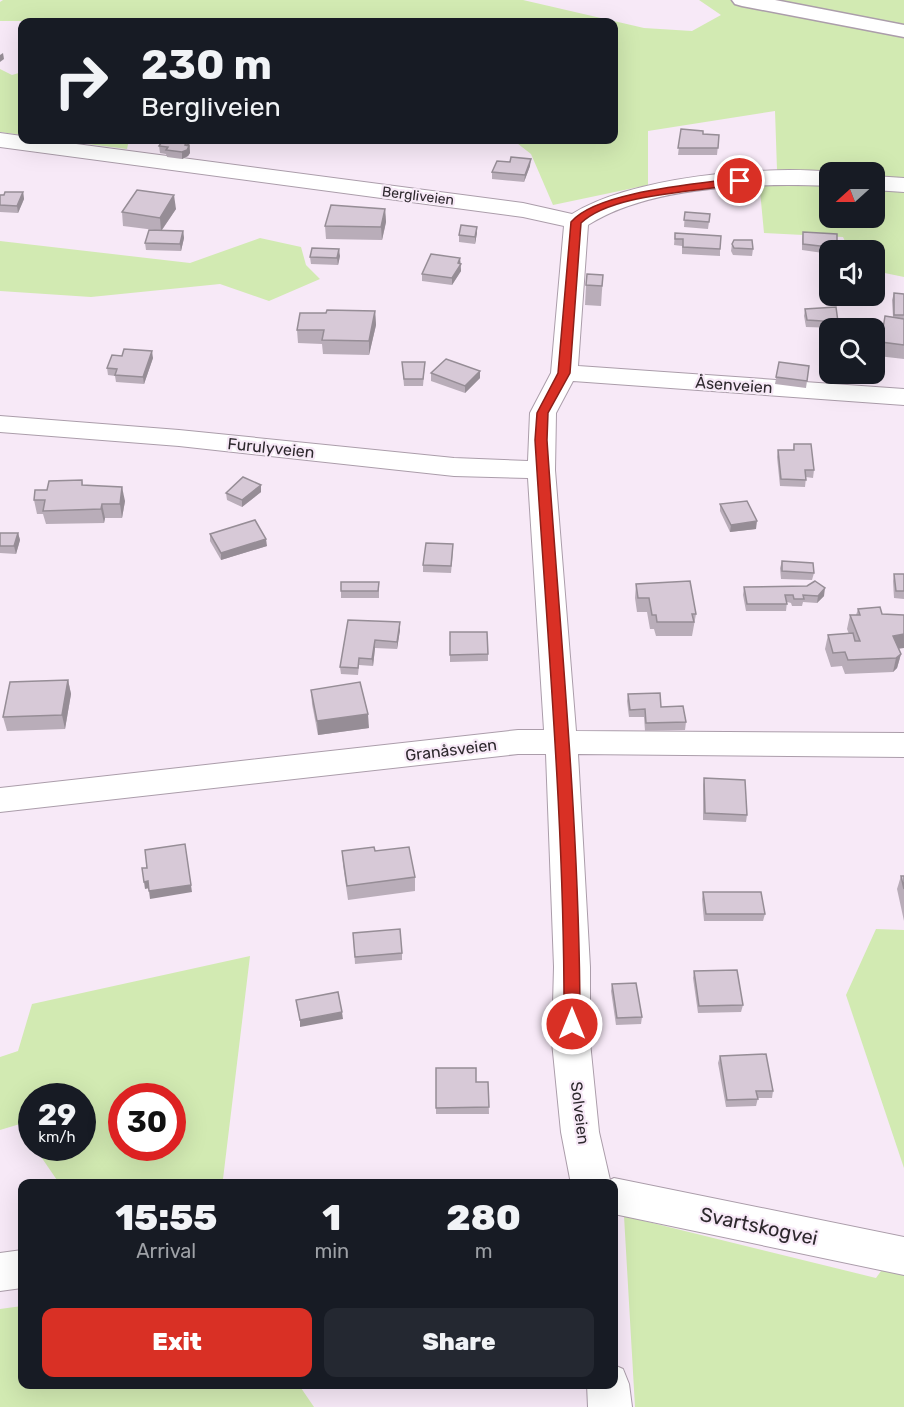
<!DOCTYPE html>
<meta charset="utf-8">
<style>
:root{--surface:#171b24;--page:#242831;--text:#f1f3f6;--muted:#9ea1a6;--accent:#d93025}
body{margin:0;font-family:Rubik,sans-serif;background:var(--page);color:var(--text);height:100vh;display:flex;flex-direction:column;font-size:22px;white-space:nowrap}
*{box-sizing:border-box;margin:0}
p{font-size:20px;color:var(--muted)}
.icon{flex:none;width:33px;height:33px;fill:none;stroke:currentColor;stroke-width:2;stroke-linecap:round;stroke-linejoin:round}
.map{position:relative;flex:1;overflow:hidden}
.drawer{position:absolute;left:18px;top:1179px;width:600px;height:210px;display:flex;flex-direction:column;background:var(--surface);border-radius:12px;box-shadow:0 6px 24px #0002}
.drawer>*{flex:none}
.guide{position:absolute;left:18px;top:18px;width:600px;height:126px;border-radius:12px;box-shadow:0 6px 24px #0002;background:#171b24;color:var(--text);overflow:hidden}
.needle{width:39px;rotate:249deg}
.tools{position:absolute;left:819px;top:162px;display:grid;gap:12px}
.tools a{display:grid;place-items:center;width:66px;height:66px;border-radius:12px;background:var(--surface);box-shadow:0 6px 24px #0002;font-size:30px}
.speed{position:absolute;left:18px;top:1083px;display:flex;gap:12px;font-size:30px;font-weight:700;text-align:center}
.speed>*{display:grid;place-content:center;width:78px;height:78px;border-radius:50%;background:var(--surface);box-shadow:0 6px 24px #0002;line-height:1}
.speed small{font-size:15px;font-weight:400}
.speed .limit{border:9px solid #d22;background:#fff;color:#111}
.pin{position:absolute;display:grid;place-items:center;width:51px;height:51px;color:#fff;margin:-26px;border:3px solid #fff;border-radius:50%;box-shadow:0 2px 6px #0007}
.me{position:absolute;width:66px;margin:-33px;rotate:0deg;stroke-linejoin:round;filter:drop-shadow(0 0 4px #0008)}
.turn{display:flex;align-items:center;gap:21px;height:126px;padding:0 24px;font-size:27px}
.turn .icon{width:78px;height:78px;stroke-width:2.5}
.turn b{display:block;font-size:42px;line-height:51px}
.eta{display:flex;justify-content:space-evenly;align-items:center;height:102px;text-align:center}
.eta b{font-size:36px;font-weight:800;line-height:42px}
.button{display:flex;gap:12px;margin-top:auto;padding:12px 24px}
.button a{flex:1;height:69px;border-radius:12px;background:var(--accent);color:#fff;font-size:24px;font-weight:800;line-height:69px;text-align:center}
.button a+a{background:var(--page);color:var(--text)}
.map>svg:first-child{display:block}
.green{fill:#d2eab2;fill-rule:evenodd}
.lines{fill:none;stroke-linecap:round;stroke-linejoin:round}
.minor-casing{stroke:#ab9daa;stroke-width:2}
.primary-casing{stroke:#ab9daa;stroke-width:3}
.minor{fill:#fff;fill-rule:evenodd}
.primary{fill:#fff;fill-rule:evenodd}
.wall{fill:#b9adb9}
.shaded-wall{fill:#968d96}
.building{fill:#d7c9d7;stroke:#968d96;stroke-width:1.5}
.route{fill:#d93025;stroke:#8d1f18;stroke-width:1.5}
.labels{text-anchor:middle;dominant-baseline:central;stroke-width:4.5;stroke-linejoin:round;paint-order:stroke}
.far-street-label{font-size:14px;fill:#2d282d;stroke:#f7e9f7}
.street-label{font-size:16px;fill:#2d282d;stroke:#f7e9f7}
.near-street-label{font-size:20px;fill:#2d282d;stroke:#f7e9f7}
</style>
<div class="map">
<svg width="904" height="1407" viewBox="0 0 904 1407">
<rect width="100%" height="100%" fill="#f7e9f7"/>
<g class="green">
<path d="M3,0H523L644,28L692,31L721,15L699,0H904V277L875,271L874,250H849L843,237L764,233L760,191L777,170L775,111L648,131V185L553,205L531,154L513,140H614V22L0,21V2ZM830,172H874V218H830Z"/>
<path d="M0,69L12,75L22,72V135L0,132Z"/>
<path d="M55,140H129L127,149Z"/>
<path d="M260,238L301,247L306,265L320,279L269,301L220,284L91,297L0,291V241L190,263Z"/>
<path d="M876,929L904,930V1168L846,995Z"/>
<path d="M250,956L223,1179L212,1184L59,1183L35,1148H82V1096H32L31,1142L20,1124L0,1130V1057L18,1051L32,1004ZM122,1096H172V1148H122Z"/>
<path d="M624,1216L876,1278L904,1239V1407H635Z"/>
<path d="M22,1306V1384L299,1385L314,1407H0V1309Z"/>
</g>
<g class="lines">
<g class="minor-casing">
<g id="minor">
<path d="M0,133L22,136V140H46L523,203L572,214C632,177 762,165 831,172L830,186C756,183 651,185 588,225L578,366L904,389V405L573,381L556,413L555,470L576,731L904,733V757L578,754L590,967V1042L599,1132L610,1180L614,1178L904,1237V1275L614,1214V1184H571L561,1132L552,1042L554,967L546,754H518L0,812V788L518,730H544L528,478L454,476L179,446L0,432V416L179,430L454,458L528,461L530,413L551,373L564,226L523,217L0,147Z"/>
<path d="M874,176L904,178V192L874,190Z"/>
<path d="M22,1250V1288L0,1291V1253Z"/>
<path d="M614,1365L623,1369L629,1384L632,1407H588L587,1384H614Z"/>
</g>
</g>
<g class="primary-casing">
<path id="primary" d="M732,0H775L904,25V37L742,6L735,4Z"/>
</g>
<use href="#minor" class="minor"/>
<use href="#primary" class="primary"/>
</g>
<g class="wall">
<path d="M681,129L703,134L719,135L717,155H678Z"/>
<path d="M189,140L190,153L188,156L182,159L167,157L166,154L160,153L159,146Z"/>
<path d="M510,162L530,166L524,182L492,179V172Z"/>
<path d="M23,192L24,199L18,213L0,212V195Z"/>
<path d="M176,209L162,230L183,231L184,238L181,251L146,250L145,243L155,230L123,226L122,212Z"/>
<path d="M385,209L386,222L382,240L326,239L325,226Z"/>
<path d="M685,212L710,214L708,229L684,227Z"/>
<path d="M803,232L837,248V250H830V254L802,250V239Z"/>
<path d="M477,233L475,244L459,242V235Z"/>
<path d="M675,233L720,249V256L682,254V246L674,245Z"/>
<path d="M732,244L753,249L752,256L733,255L731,251Z"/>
<path d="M340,256L338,265L311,264L310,257Z"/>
<path d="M460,258L461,271L452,285L422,281V274Z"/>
<path d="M603,275L601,306L585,305L586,285Z"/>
<path d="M894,293L904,294V359L878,356L885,316L893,317L892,300Z"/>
<path d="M805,309L838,322L837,328L806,327L804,316Z"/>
<path d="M375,311L376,325L369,355L323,354L322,344L298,343L297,330L326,313Z"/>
<path d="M122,356L153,358L144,384L116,382L115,376L108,375L107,368Z"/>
<path d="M402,362H425L423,386H404Z"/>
<path d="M779,362L809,366L806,388L775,384Z"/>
<path d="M480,371V378L465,393L431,381V373Z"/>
<path d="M794,444L814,470L813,478L806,477L805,487L780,486L777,457L778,450H793Z"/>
<path d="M82,480L83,485L125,501L122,518H105L104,523L46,524L43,514H37L34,500L47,490Z"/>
<path d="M261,492L242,507L227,500L226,493Z"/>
<path d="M720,504L756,529L730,532L720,511Z"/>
<path d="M0,533H18L20,540L16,554L0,553Z"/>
<path d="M210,534L267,546L221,560L210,541Z"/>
<path d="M453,551L451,573L423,572V565Z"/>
<path d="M782,561L814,573L812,580L781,579L780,568Z"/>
<path d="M894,574H904V599L894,598L893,581Z"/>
<path d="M636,584L696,614L692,636H656L654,629H650L647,612H637L635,598Z"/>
<path d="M744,587L824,596L817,603L803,602L802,606H792L791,603L787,602L786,611H746L743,595Z"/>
<path d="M379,589V598H341V591Z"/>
<path d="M858,609L898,649L901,654L897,668L893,672L845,674L842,666L831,667L825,649L828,635L849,634L847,629L850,615H856Z"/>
<path d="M400,622V630L397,649L375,648L373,666L359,665L358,675L341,674L340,667Z"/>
<path d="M450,632L488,654V661L450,662Z"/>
<path d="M68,680L71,694L65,729L7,731L3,717Z"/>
<path d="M311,690L369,728L318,735L312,704Z"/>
<path d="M628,694L686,722L685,730L645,731L644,717H629L627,701Z"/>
<path d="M704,778L747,815L746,822L703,820V785Z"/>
<path d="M342,851L415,877V891L348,900L343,865Z"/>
<path d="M901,876H904V921L897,889Z"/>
<path d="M703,892L765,914L763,921H704L702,899Z"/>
<path d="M353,933L402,953V960L355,964Z"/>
<path d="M694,971L743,1005L741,1012L698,1013L693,978Z"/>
<path d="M612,984L642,1017L641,1024L616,1025L611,991Z"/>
<path d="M720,1056L773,1091L772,1098H758L756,1106L726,1107L718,1063Z"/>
<path d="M436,1068L476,1082H488L489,1114H436Z"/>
</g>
<g class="shaded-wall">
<path d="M3,53L4,59L0,62V55Z"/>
<path d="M189,140L190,153L188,156L182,159V152Z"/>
<path d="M531,159L530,166L524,182L525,175Z"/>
<path d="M23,192L24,199L18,213L17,206Z"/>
<path d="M174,195L176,209L161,231L160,218Z"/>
<path d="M385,209L386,222L382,240L381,227Z"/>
<path d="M477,227V233L475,244V237Z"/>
<path d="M183,231L184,238L181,251L180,244Z"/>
<path d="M339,249L340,256L338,265L337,258Z"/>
<path d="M460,258L461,271L452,285V278Z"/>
<path d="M375,311L376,325L369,355V341Z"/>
<path d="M152,351L153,358L144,384L143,377Z"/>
<path d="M480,371V378L465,393V386Z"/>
<path d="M261,485V492L242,507V500Z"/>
<path d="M122,487L125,501L122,518L120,504Z"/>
<path d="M102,504L105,518L104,523L101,509Z"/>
<path d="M757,521L756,529L730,532L731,525Z"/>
<path d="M18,533L20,540L16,554L14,546Z"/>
<path d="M266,539L267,546L221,560V553Z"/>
<path d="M825,588L824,596L817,603L818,596Z"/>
<path d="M400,622V630L397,649V642Z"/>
<path d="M904,634V648L890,650L893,636Z"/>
<path d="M375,640V648L373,666L372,659Z"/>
<path d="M901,654L897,668L893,672L896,658Z"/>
<path d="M68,680L71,694L65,729L62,715Z"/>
<path d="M368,714L369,728L318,735L317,721Z"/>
<path d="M185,844L192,892L150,899L149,891Z"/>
<path d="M148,881L150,888L145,889L144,882Z"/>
<path d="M342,1012L343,1019L300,1027V1020Z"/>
</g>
<g class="building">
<path d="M681,129L703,131V134L719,135L718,148H678Z"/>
<path d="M163,140H188L185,145L189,146L187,150L182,152L166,150L168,147L159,146Z"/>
<path d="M511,157L531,159L525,175L492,172L497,161L510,162Z"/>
<path d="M137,190L174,195L160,218L122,212Z"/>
<path d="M5,192H23L17,206L0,205V195H4Z"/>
<path d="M331,205L385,209L381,227L325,226Z"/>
<path d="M685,212L710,214L709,222L684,220Z"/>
<path d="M461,225L477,227L475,237L459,235Z"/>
<path d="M149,230L183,231L180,244L145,243Z"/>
<path d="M803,232L837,234V248L803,244Z"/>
<path d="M675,233L721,236L720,249L683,247V239H675Z"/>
<path d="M734,240H752L753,249L734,248L732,244Z"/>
<path d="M312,248L339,249L337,258L310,257Z"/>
<path d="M431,254L460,258L458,263L461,264L452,278L422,274Z"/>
<path d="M587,274L603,275L602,286L586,285Z"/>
<path d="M894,293L904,294V315H894Z"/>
<path d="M836,307L838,322L807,320L805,309Z"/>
<path d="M327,310L375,311L369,341L322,340L324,330H297L300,313H326Z"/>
<path d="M885,316L904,319V345L881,342Z"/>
<path d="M124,349L152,351L143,377L115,375L117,369L107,368L112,355L122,356Z"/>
<path d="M446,359L480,371L465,386L431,373Z"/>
<path d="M402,362H425L423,379H404Z"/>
<path d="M779,362L809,366L807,381L776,377Z"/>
<path d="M794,444H811L814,470H805L806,480L781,479L778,450H794Z"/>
<path d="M243,477L261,485L242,500L226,493Z"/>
<path d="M82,480V485L122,487L120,504H102L101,509L43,511L45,500H34L35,490H47L49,481Z"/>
<path d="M747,501L757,521L731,525L720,504Z"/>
<path d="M255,520L266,539L221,553L210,534Z"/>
<path d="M0,533H18L14,546H0Z"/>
<path d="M426,543L453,544L451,566L423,565Z"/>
<path d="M782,561L813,563L814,573L782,571Z"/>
<path d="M894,574H904V591H896Z"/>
<path d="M690,581L696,614H692L694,622H657L656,615H652L649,598H638L636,584Z"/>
<path d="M815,581L825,588L818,596L803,595L804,599H794L793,595H785L787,604H747L744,587L807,586Z"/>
<path d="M341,582H379L378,591H341Z"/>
<path d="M880,607L882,614L904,615V634L893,636L901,654L896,658L848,660L845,652L833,653L828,635L853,633L855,641H860L850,615H860L858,609Z"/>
<path d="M348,620L400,622L397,642L375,640L372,659L359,658L358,668L340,667Z"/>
<path d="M450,632H487L488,654L450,655Z"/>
<path d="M68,680L62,715L3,717L10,682Z"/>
<path d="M360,682L368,714L317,721L311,690Z"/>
<path d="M660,693L661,707L683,706L686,722L646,723L645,709L630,710L628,694Z"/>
<path d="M704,778L745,780L747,815L705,813Z"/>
<path d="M185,844L191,885L149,891L148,881L144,882L142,868H147L145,850Z"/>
<path d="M374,847L375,851L409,847L415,877L347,886L342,851Z"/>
<path d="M901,876H904V889Z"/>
<path d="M703,892H761L765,914H706Z"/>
<path d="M400,929L402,953L355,957L353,933Z"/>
<path d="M737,970L743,1005L699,1006L694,971Z"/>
<path d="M636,983L642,1017L617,1018L612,984Z"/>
<path d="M338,992L342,1012L300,1020L296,1000Z"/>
<path d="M766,1054L773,1091H756L758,1099L727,1100L720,1056Z"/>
<path d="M436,1068H476V1082H488L489,1107L436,1108Z"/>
</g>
<path class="route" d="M740,178L743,179V183C700,193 614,192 581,223L570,373L548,413L547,440C560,634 580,829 580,1024L577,1028H566L564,1024C565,829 547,634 535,440L537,413L558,373L571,222C597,191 699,184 740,178Z"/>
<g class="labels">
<g class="far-street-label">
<text transform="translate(418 196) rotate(7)">Bergliveien</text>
</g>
<g class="street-label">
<text transform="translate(734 385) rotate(4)">Åsenveien</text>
<text transform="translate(271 448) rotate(6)">Furulyveien</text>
<text transform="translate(451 750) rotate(-7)">Granåsveien</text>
<text transform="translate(580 1113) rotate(83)">Solveien</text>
</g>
<g class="near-street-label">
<text transform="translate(759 1226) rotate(12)">Svartskogvei</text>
</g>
</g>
</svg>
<div class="tools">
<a><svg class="needle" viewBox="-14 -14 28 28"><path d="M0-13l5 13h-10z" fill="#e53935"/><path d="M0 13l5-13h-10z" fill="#9ea1a6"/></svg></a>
<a><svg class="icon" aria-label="sound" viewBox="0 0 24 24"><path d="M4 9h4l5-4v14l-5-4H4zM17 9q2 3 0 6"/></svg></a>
<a><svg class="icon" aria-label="search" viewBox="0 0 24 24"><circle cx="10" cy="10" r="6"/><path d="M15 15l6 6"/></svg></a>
</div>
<div class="speed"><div>29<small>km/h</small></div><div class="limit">30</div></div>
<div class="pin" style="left:740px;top:181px;background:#d93025"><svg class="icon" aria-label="arrive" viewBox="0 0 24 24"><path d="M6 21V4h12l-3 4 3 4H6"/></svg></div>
<svg class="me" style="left:572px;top:1024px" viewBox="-20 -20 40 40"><circle r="17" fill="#d93025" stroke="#fff" stroke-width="3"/><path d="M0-11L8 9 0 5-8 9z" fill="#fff"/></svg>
<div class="guide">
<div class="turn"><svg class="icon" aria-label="right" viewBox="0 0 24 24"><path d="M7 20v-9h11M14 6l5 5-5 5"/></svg><div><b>230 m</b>Bergliveien</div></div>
</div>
<section class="drawer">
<div class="eta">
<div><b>15:55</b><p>Arrival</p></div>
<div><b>1</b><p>min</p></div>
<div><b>280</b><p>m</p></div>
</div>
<div class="button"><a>Exit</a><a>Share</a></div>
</section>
</div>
